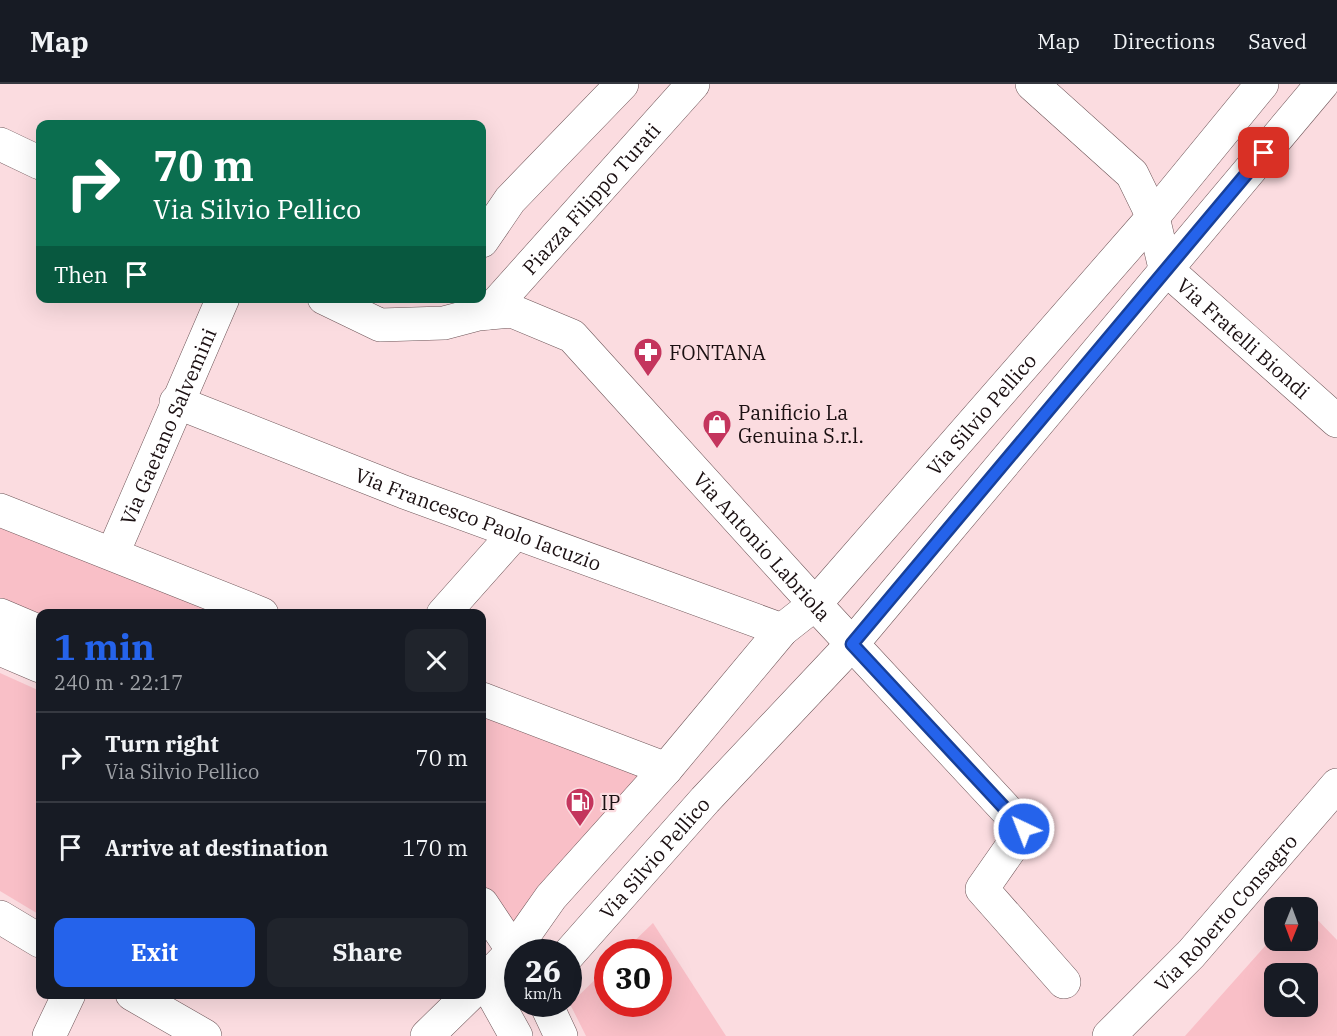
<!DOCTYPE html>
<meta charset="utf-8">
<style>
:root{--surface:#171b24;--page:#20242c;--text:#f1f3f6;--muted:#9ea1a6;--line:#363941;--accent:#2563eb}
body{margin:0;font-family:"IBM Plex Serif",serif;background:var(--page);color:var(--text);height:100vh;display:flex;flex-direction:column;font-size:22px;white-space:nowrap}
*{box-sizing:border-box;margin:0}
p{font-size:20px;color:var(--muted)}
.icon{flex:none;width:33px;height:33px;fill:none;stroke:currentColor;stroke-width:2;stroke-linecap:round;stroke-linejoin:round}
.map{position:relative;flex:1;overflow:hidden}
.side{position:absolute;left:36px;top:525px;width:450px;height:390px;display:flex;flex-direction:column;background:var(--surface);border-radius:12px;box-shadow:0 6px 24px #0002}
.side>*{flex:none}
.banner{position:absolute;left:36px;top:36px;width:450px;height:183px;border-radius:12px;box-shadow:0 6px 24px #0002;background:#0b6e4f;color:#fff;overflow:hidden}
.needle{width:39px;rotate:181deg}
.buttons{position:absolute;left:1264px;top:813px;display:grid;gap:12px}
.buttons a{display:grid;place-items:center;width:54px;height:54px;border-radius:12px;background:var(--surface);box-shadow:0 6px 24px #0002;font-size:30px}
.speed{position:absolute;left:504px;top:855px;display:flex;gap:12px;font-size:30px;font-weight:700;text-align:center}
.speed>*{display:grid;place-content:center;width:78px;height:78px;border-radius:50%;background:var(--surface);box-shadow:0 6px 24px #0002;line-height:1}
.speed small{font-size:15px;font-weight:400}
.speed .limit{border:9px solid #d22;background:#fff;color:#111}
.pin{position:absolute;display:grid;place-items:center;width:51px;height:51px;color:#fff;margin:-26px;border-radius:12px;box-shadow:0 3px 9px #0006}
.me{position:absolute;width:66px;margin:-33px;rotate:317deg;stroke-linejoin:round;filter:drop-shadow(0 0 4px #0008)}
.turn{display:flex;align-items:center;gap:21px;height:126px;padding:0 18px;font-size:27px}
.turn .icon{width:78px;height:78px;stroke-width:2.5}
.turn b{display:block;font-size:42px;line-height:51px}
.then{display:flex;align-items:center;height:57px;padding:0 18px;background:#0003;gap:12px;font-size:22px}
.round{display:grid;place-items:center;flex:none;width:63px;height:63px;border-radius:12px;background:var(--page)}
.head{display:flex;align-items:center;justify-content:space-between;height:102px;padding:0 18px}
h1{font-size:36px;font-weight:800;line-height:45px;color:var(--accent)}
.cta{display:flex;gap:12px;margin-top:auto;padding:12px 18px}
.cta a{flex:1;height:69px;border-radius:12px;background:var(--accent);color:#fff;font-size:24px;font-weight:800;line-height:69px;text-align:center}
.cta a+a{background:var(--page);color:var(--text)}
ul{padding:0;list-style:none}
li{display:flex;align-items:center;gap:18px;height:90px;padding:0 18px;border-top:2px solid var(--line)}
li div{flex:1}
li b{display:block;font-size:22px}
li em{font-style:normal}
header{display:flex;align-items:center;gap:36px;box-sizing:border-box;height:84px;padding:0 30px;background:var(--surface);border-bottom:2px solid var(--line)}
header strong{font-size:28px}
nav{display:flex;gap:33px;margin-inline-start:auto;font-size:21px}
.map>svg:first-child{display:block}
.green{fill:#f9bfc7;fill-rule:evenodd}
.lines{fill:none;stroke-linecap:round;stroke-linejoin:round}
.minor-casing{stroke:#6e5558;stroke-width:34}
.minor{stroke:#fff;stroke-width:33}
.route-casing{stroke:#184099;stroke-width:15}
.route{stroke:#2563eb;stroke-width:10}
.labels{text-anchor:middle;dominant-baseline:central;stroke-width:4.5;stroke-linejoin:round;paint-order:stroke}
.street-label{font-size:20px;fill:#1b1012;stroke:#fbdce0}
.poi-label{font-size:20px;fill:#1b1012;stroke:#fbdce0;text-anchor:start}
</style>
<header>
<strong>Map</strong>
<nav><a>Map</a><a>Directions</a><a>Saved</a></nav>
</header>
<div class="map">
<svg width="1337" height="952" viewBox="0 0 1337 952">
<rect width="100%" height="100%" fill="#fbdce0"/>
<g class="green">
<path d="M0,436L240,529L40,530V536L0,520Z"/>
<path d="M0,589L40,607V831L0,807Z"/>
<path d="M482,623L651,688L516,845L482,798Z"/>
<path d="M1308,826L1337,856V952H1185L1275,851V856H1308ZM1275,890H1308V922H1275Z"/>
<path d="M653,839L726,952H586L570,920L607,884L608,920H658V868H623Z"/>
</g>
<g class="lines">
<g class="minor-casing">
<g id="minor">
<path id="s1" d="M1032,0L1132,90L1153,133L1165,184L1337,337"/>
<path d="M0,60L40,79"/>
<path d="M482,157L510,116L622,0"/>
<path id="s2" d="M324,214L380,241L444,239L478,230L512,227L572,252L815,520L1024,745L982,805L1064,898"/>
<path id="s3" d="M488,229L693,0"/>
<path id="s4" d="M176,318L404,408L782,546"/>
<path d="M0,426L262,530"/>
<path id="s5" d="M113,469L223,214"/>
<path d="M443,530L515,449"/>
<path d="M0,531L40,548"/>
<path d="M0,565L40,582"/>
<path d="M482,615L666,685"/>
<path d="M482,820L518,874"/>
<path d="M0,833L40,857"/>
<path id="s6" d="M568,871L705,716L852,560L1322,0"/>
<path d="M482,891L516,952"/>
<path id="s7" d="M482,899L513,867L551,813L666,685L782,546L815,520L1153,133L1262,0"/>
<path d="M132,910L205,952"/>
<path d="M546,920L561,952"/>
<path d="M49,952L69,910"/>
<path d="M427,952L470,910"/>
<path id="s8" d="M1109,952L1191,870L1337,701"/>
</g>
</g>
<use href="#minor" class="minor"/>
</g>
<g class="lines">
<g class="route-casing">
<path id="route" d="M1024,745L852,560L1264,69"/>
</g>
<use href="#route" class="route"/>
</g>
<defs>
<g id="pharmacy-pin" transform="scale(1.5)"><path d="M0 17L-7.5 6A9.5 9.5 0 1 1 7.5 6Z" fill="#c4355d" stroke="#fbdce0"/><path d="M-2-6h4v4h4v4h-4v4h-4v-4h-4v-4h4Z" fill="#fff"/></g>
<g id="shop-pin" transform="scale(1.5)"><path d="M0 17L-7.5 6A9.5 9.5 0 1 1 7.5 6Z" fill="#c4355d" stroke="#fbdce0"/><path d="M-5-2.5h2.3a2.7 3.5 0 0 1 5.4 0H5L5.5 6h-11ZM-1.5-2.5h3a1.5 2.3 0 0 0-3 0Z" fill="#fff"/></g>
<g id="fuel-pin" transform="scale(1.5)"><path d="M0 17L-7.5 6A9.5 9.5 0 1 1 7.5 6Z" fill="#c4355d" stroke="#fbdce0"/><path d="M-5.5-6h7V0h2V4h1.3V-2.5L3-4.5l.8-.8L6-3V5H2.5V1h-1V6h-7ZM-4.2-4.7v3.2H.2V-4.7Z" fill="#fff"/></g>
</defs>
<g fill-rule="evenodd">
<use href="#pharmacy-pin" x="648" y="268"/>
<use href="#shop-pin" x="717" y="340"/>
<use href="#fuel-pin" x="580" y="718"/>
</g>
<g class="labels">
<g class="street-label">
<text stroke="none"><textPath href="#s3" startOffset="154">Piazza Filippo Turati</textPath></text>
<text stroke="none"><textPath href="#s1" startOffset="340">Via Fratelli Biondi</textPath></text>
<text stroke="none"><textPath href="#s7" startOffset="758">Via Silvio Pellico</textPath></text>
<text stroke="none"><textPath href="#s5" startOffset="138">Via Gaetano Salvemini</textPath></text>
<text stroke="none"><textPath href="#s4" startOffset="324">Via Francesco Paolo Iacuzio</textPath></text>
<text stroke="none"><textPath href="#s2" startOffset="544">Via Antonio Labriola</textPath></text>
<text stroke="none"><textPath href="#s6" startOffset="130">Via Silvio Pellico</textPath></text>
<text stroke="none"><textPath href="#s8" startOffset="170">Via Roberto Consagro</textPath></text>
</g>
<g class="poi-label">
<text x="669" y="268">FONTANA</text>
<text x="738" y="328">Panificio La<tspan x="738" dy="23">Genuina S.r.l.</tspan></text>
<text x="601" y="718">IP</text>
</g>
</g>
</svg>
<div class="buttons">
<a><svg class="needle" viewBox="-14 -14 28 28"><path d="M0-13l5 13h-10z" fill="#e53935"/><path d="M0 13l5-13h-10z" fill="#9ea1a6"/></svg></a>
<a><svg class="icon" aria-label="search" viewBox="0 0 24 24"><circle cx="10" cy="10" r="6"/><path d="M15 15l6 6"/></svg></a>
</div>
<div class="speed"><div>26<small>km/h</small></div><div class="limit">30</div></div>
<div class="pin" style="left:1264px;top:69px;background:#d93025"><svg class="icon" aria-label="arrive" viewBox="0 0 24 24"><path d="M6 21V4h12l-3 4 3 4H6"/></svg></div>
<svg class="me" style="left:1024px;top:745px" viewBox="-20 -20 40 40"><circle r="17" fill="#2563eb" stroke="#fff" stroke-width="3"/><path d="M0-11L8 9 0 5-8 9z" fill="#fff"/></svg>
<div class="banner">
<div class="turn"><svg class="icon" aria-label="right" viewBox="0 0 24 24"><path d="M7 20v-9h11M14 6l5 5-5 5"/></svg><div><b>70 m</b>Via Silvio Pellico</div></div>
<div class="then">Then<svg class="icon" aria-label="arrive" viewBox="0 0 24 24"><path d="M6 21V4h12l-3 4 3 4H6"/></svg></div>
</div>
<section class="side">
<div class="head"><div><h1>1 min</h1><p>240 m · 22:17</p></div><a class="round"><svg class="icon" aria-label="close" viewBox="0 0 24 24"><path d="M6 6l12 12M18 6L6 18"/></svg></a></div>
<ul>
<li><svg class="icon" aria-label="right" viewBox="0 0 24 24"><path d="M7 20v-9h11M14 6l5 5-5 5"/></svg><div><b>Turn right</b><p>Via Silvio Pellico</p></div><em>70 m</em></li>
<li><svg class="icon" aria-label="arrive" viewBox="0 0 24 24"><path d="M6 21V4h12l-3 4 3 4H6"/></svg><div><b>Arrive at destination</b></div><em>170 m</em></li>
</ul>
<div class="cta"><a>Exit</a><a>Share</a></div>
</section>
</div>
